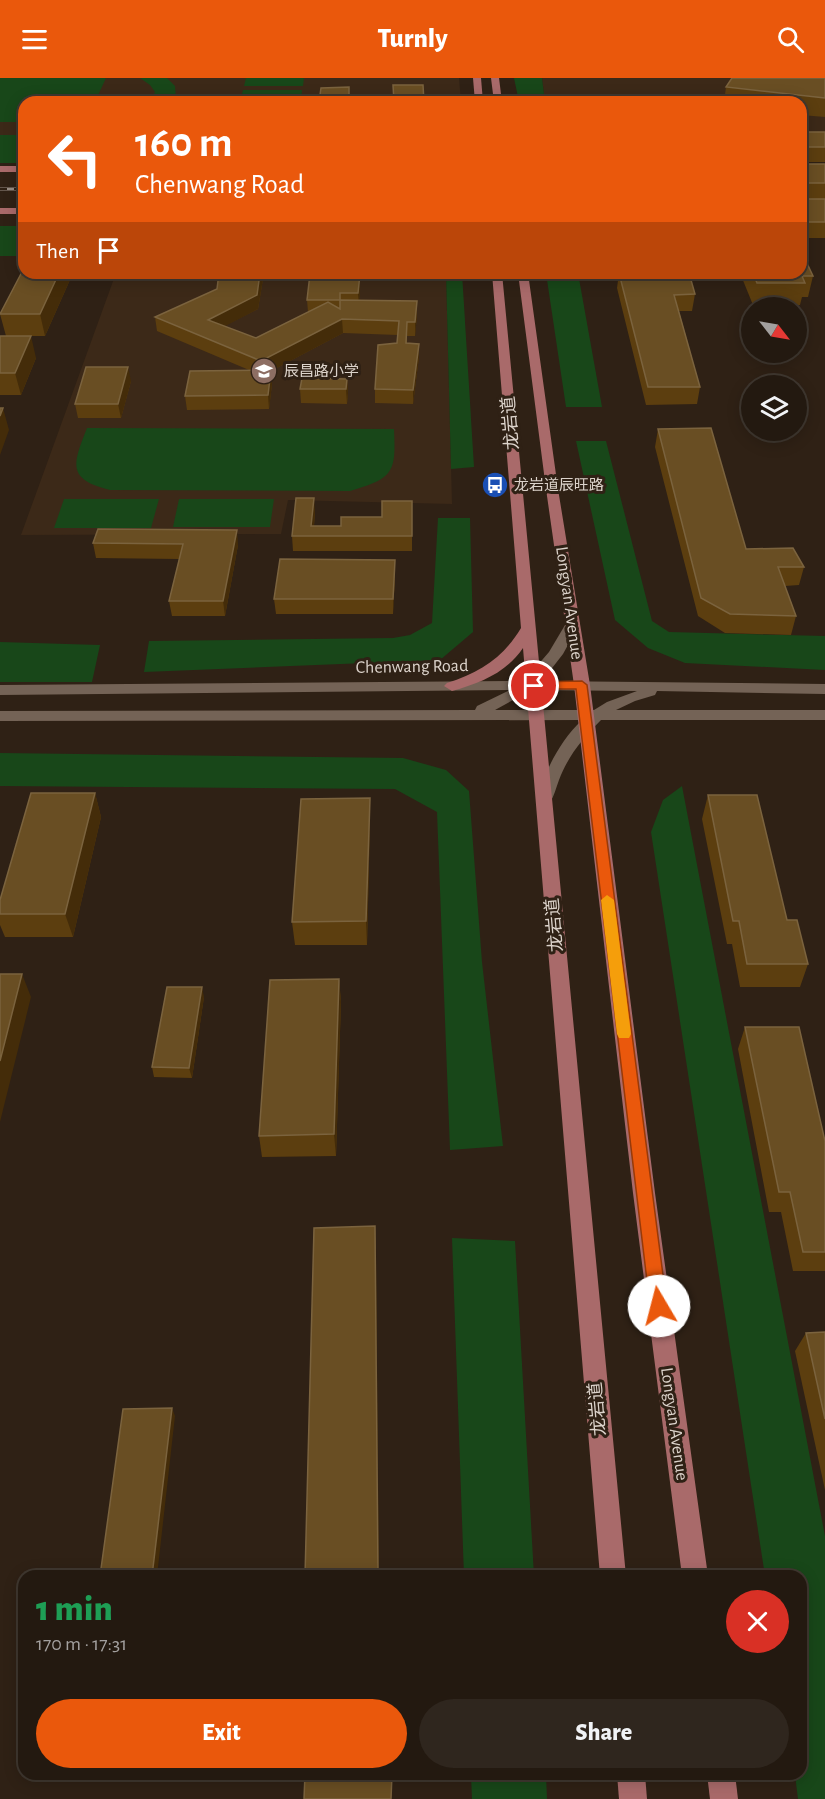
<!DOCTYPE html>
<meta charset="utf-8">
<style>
:root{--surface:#231910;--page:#2f261e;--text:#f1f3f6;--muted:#a3a09f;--line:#403830;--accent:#ea580c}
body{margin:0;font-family:"Alegreya Sans","Noto Sans SC",sans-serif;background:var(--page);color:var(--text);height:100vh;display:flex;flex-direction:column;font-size:22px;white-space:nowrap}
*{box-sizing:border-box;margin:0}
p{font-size:20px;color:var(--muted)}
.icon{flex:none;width:33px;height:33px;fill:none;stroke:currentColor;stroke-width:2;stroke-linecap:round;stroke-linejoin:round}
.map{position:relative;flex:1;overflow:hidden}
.sheet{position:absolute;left:18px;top:1492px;width:789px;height:210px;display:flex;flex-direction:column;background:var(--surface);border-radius:18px;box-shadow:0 3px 15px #0003,0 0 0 2px var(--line)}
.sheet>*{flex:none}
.guide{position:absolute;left:18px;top:18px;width:789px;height:183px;border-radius:18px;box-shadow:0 3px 15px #0003,0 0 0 2px var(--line);background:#ea580c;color:#fff;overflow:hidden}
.needle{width:39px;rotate:121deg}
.tools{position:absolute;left:741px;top:219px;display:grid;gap:12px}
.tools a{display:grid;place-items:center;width:66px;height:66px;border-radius:50%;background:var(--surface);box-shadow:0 3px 15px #0003,0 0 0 2px var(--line);font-size:30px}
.pin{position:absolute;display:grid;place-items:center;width:51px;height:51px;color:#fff;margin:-26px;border:3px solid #fff;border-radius:50%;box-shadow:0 2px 6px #0007}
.me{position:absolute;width:66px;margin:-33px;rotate:352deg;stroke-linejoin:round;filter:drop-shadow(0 0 4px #0008)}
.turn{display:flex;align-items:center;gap:21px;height:126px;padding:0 18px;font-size:27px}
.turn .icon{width:78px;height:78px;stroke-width:2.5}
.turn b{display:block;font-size:42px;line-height:51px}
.then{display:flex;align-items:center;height:57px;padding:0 18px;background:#0003;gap:12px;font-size:22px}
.round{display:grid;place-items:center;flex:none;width:63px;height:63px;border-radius:32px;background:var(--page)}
.head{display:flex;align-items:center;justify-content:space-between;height:102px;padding:0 18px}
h1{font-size:36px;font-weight:800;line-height:45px;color:#1e9e55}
.primary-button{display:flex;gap:12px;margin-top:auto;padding:12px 18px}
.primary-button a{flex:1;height:69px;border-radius:36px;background:var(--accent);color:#fff;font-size:24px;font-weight:800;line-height:69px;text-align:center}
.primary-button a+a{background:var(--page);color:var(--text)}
header{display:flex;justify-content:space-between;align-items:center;height:78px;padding:0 18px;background:var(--accent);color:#fff;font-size:27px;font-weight:800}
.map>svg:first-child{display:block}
.built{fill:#3c2918}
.green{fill:#184719}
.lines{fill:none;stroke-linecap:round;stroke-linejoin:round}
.minor{fill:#746356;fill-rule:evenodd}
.major{fill:#a96a6a;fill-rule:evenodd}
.rail-casing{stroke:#998e85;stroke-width:3}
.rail{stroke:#2f2115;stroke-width:2;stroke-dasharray:7;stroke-linecap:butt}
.wall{fill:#5c3e0f}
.shaded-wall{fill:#442c09}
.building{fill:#694e23;stroke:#7b633e;stroke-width:1.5}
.route{fill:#ea580c;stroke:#983908;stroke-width:1.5}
.slow{fill:#f59e0b}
.labels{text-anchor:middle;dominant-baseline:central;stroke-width:6;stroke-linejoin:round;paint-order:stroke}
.far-poi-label{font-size:15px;fill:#dcd3cb;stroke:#2f2115;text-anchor:start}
.street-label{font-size:18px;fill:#dcd3cb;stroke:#2f2115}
</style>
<header><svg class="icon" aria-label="menu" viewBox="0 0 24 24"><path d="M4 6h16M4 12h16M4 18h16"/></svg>Turnly<svg class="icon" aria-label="search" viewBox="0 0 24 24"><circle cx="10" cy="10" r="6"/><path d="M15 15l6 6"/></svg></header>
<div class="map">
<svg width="825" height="1721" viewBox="0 0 825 1721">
<rect width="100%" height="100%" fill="#2f2115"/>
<g class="built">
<path d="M0,0H459L461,24H24V57H0Z"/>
<path d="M542,0H825V55H801V24H545Z"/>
<path d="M116,195H446L452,426L288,422L281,456L21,457Z"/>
</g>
<g class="green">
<path d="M0,0H106L95,24H24V44H0Z"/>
<path d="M140,0H167L175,8L176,20L173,24H150L155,14L150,7Z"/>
<path d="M246,0H304L303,8H244Z"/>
<path d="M514,0H542L545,24H519Z"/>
<path d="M243,12H302L301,23H240Z"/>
<rect x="0" y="57" width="24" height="28"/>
<rect x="0" y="148" width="24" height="30"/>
<path d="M446,195H462L474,389L451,391Z"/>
<path d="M546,195H578L602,329H566Z"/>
<path d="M87,350L394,351C396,395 394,400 350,413L110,412C66,401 73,386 87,350Z"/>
<path d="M576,363H606L652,543L669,554L825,558V592L685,585L648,570L615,542Z"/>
<path d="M64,421H159L151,450H54Z"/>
<path d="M179,421H274L270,449H173Z"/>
<path d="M438,440H470L473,554L440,582L144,594L149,563L393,560L410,557L432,545Z"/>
<path d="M0,564L100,567L92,604H0Z"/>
<path d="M0,675L403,680L446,692L469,713L482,884L503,1068L450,1072L437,734L395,711L0,708Z"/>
<path d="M682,708L825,1458V1721H798L795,1697L801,1696V1498H765L651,754L663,722Z"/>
<path d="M452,1160L515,1163L534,1498H464Z"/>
<path d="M471,1697H546L547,1721H472Z"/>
</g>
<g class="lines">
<path class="minor" d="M573,541L580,545L563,576L542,603L825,606V616L657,613L655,617L635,623L616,632H825V642H601C583,660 568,678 559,702C556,710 554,718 550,725H538L536,721C546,692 559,664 582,642L0,643V633L475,632L477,628L510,612L0,617V607L524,603L549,574L568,542ZM531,612L637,613L607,624L594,632H495Z"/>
<g class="major">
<path d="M473,0H481L483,24H475Z"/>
<path d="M491,0H499L502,24H494Z"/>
<rect x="0" y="88" width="24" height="6"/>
<rect x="0" y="130" width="24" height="6"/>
<path d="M492,195H502L626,1498H600L523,570C506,595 480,605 452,613L444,608L447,605C480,594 503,580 521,550Z"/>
<path d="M518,195H528L558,411L590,607L655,1115L708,1498H682L633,1115L574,607L546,411Z"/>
<path d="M617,1696H645L647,1721H619Z"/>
<path d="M707,1696H735L738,1721H710Z"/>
</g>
<g class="rail-casing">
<path id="rail" d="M0,111H24"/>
</g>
<use href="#rail" class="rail"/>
</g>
<g class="wall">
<path d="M825,0V39L801,37V24H724L726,9Z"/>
<rect x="801" y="54" width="24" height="30"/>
<rect x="801" y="86" width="24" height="35"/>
<rect x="801" y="121" width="24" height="39"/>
<path d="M24,195H73L45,258H6L0,236Z"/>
<path d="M219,195H264L258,231L224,248L256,260L308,234L307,222L360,210L359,222L417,223V237L415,258H407V265L419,279L413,326L375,325V311L397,265L398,257L343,255L271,293L272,306L269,331L187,332L185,318L249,292L157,253L155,239L217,211Z"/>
<path d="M619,195H689L695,216L692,233H679L700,309L697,326L646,327L617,210Z"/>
<path d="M740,195H801L813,198L808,219H802L800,227H753Z"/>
<path d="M0,258L36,280L21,317H0Z"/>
<path d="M347,301L348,315L347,326L301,325L300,311Z"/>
<path d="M131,303L121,340H78L75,326Z"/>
<path d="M658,351L746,471L804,489L799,507L785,508L796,538L791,557L725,555L698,538L655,369Z"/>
<path d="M412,423V473H293L292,458L315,434L314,448H341L382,439Z"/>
<path d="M93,465L238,467L225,538H172L169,523L179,481L96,480Z"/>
<path d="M395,497L393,536H276L274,521Z"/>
<path d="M95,715L101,739L73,859H5L0,847V822Z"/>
<path d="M708,717L787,842L808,886L800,909H740L732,866H727L702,741Z"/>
<path d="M370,744L367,867H295L292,844Z"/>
<path d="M339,901L341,924L336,1078L262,1079L259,1058Z"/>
<path d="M204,919L192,1000L154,999L152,989Z"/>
<path d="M745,949L825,1063V1193H793L781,1134H769L738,971Z"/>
<path d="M825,1254V1412L795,1273L806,1255Z"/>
</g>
<g class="shaded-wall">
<path d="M59,195H73L45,258L40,236Z"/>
<path d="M260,195H264L258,231L210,256L208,242Z"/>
<path d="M360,196V210L359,229L358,215Z"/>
<path d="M417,223V237L415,258V244Z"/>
<path d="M342,241L343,255L271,293L272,306L269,331L268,317L262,297L261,283Z"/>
<path d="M31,258L36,280L21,317L15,295Z"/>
<path d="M419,266V279L413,326V312Z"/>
<path d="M128,289L131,303L121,340L118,326Z"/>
<path d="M347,301L348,315L347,326L346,311Z"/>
<path d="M3,330L9,352L0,377V338Z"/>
<path d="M314,420L315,434L313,458L311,448Z"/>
<path d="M237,452L238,467L225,538L223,523Z"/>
<path d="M395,482V497L393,536V521Z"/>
<path d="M95,715L101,739L73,859L65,836Z"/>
<path d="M370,720V744L367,867L366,843Z"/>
<path d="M22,896L31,919L0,1044V983Z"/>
<path d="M339,901L341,924L336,1078L334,1056Z"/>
<path d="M202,909L204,919L192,1000L189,990Z"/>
<path d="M375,1148L376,1168L379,1498H378Z"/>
<path d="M172,1330L175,1338L157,1498H152Z"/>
</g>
<g class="building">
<path d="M732,0H825V20L726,9Z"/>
<path d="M393,7H423L424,24H394Z"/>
<path d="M349,9V24H319L321,10Z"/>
<rect x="801" y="54" width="24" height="15"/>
<rect x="801" y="86" width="24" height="19"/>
<rect x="801" y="121" width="24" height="23"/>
<path d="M805,181L813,198H802L805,205H757L753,195H801V182Z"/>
<path d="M24,190V195H59L40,236H0Z"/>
<path d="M219,195H260L257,217L208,242L256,260L328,224L340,231V222L417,223L415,244H407L406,265L419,266L413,312L375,311L378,267L397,265L399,243L342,241L261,283L155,239L217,211Z"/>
<path d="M619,195H689L695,216L674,217L700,309H648Z"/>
<path d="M310,196H360L358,215H340V222H307Z"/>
<path d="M0,258H31L15,295H0Z"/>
<path d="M86,289H128L118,326H75Z"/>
<path d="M271,292L268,317L185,318L190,293Z"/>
<path d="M302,300L347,301L346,311H300Z"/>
<path d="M0,330H3L0,338Z"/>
<path d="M711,350L746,471L793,470L804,489H778L796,538L730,536L701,520L658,351Z"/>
<path d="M296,420H314L311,448H341V439H382V423H412V458H292Z"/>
<path d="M98,451L237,452L223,523H169L183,466L93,465Z"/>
<path d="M280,481L395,482L393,521H274Z"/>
<path d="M31,715H95L65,836H0V822Z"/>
<path d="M708,717H757L787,842H797L808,886H747L739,843H733Z"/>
<path d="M370,720L366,843L292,844L301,721Z"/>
<path d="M0,896H22L0,983Z"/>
<path d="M339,901L334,1056L259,1058L270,902Z"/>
<path d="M167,909H202L189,990L152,989Z"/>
<path d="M745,949H799L825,1063V1174H803L790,1114H779Z"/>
<path d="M375,1148L378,1498H305L314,1150Z"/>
<path d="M825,1254V1341L806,1255Z"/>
<path d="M172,1330L152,1498H100L123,1331Z"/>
<path d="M305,1696H392L391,1721H304Z"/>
</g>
<path class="route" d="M582,603L587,607L667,1228L665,1233L659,1236L653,1233L650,1228L576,611H534L528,608L534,604Z"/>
<path class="slow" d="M607,817L614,822L631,956L629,960H619L617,956L601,822Z"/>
<defs>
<g id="school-disc" transform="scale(1.35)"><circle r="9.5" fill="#8d6e63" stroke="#2f2115"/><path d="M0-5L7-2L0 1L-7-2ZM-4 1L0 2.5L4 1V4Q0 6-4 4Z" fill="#fff"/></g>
<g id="bus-disc" transform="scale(1.35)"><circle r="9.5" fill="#1a4fb4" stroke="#2f2115"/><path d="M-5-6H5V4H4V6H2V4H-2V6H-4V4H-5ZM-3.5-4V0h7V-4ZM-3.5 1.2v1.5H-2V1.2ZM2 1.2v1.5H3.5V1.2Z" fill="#fff"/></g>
</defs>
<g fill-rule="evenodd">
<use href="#school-disc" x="264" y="293"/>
<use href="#bus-disc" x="495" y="407"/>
</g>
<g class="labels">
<g class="far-poi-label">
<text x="284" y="293">辰昌路小学</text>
<text x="514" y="407">龙岩道辰旺路</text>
</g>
<g class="street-label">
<text transform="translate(511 345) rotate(-95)">龙岩道</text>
<text transform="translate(569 525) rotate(82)">Longyan Avenue</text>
<text transform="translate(412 589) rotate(-1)">Chenwang Road</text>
<text transform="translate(555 847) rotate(-95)">龙岩道</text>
<text transform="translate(598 1331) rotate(-95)">龙岩道</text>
<text transform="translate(674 1346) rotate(82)">Longyan Avenue</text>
</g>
</g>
</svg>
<div class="tools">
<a><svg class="needle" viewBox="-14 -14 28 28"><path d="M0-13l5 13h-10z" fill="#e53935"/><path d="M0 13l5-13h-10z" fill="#a3a09f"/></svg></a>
<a><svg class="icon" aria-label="layers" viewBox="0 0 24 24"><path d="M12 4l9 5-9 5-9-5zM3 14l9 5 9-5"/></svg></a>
</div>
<div class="pin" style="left:534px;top:608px;background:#d93025"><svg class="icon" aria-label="arrive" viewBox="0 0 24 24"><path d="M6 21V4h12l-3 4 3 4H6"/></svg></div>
<svg class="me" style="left:659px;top:1228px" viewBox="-20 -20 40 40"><circle r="19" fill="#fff"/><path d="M0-13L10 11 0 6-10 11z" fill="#ea580c"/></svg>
<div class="guide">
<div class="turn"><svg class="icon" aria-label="left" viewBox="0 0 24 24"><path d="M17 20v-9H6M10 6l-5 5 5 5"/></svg><div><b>160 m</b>Chenwang Road</div></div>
<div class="then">Then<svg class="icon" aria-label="arrive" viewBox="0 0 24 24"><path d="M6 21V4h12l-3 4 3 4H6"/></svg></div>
</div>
<section class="sheet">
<div class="head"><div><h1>1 min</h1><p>170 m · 17:31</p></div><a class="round" style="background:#d93025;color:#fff"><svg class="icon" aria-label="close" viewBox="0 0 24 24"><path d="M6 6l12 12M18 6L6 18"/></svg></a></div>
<div class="primary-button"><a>Exit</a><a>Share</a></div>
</section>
</div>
